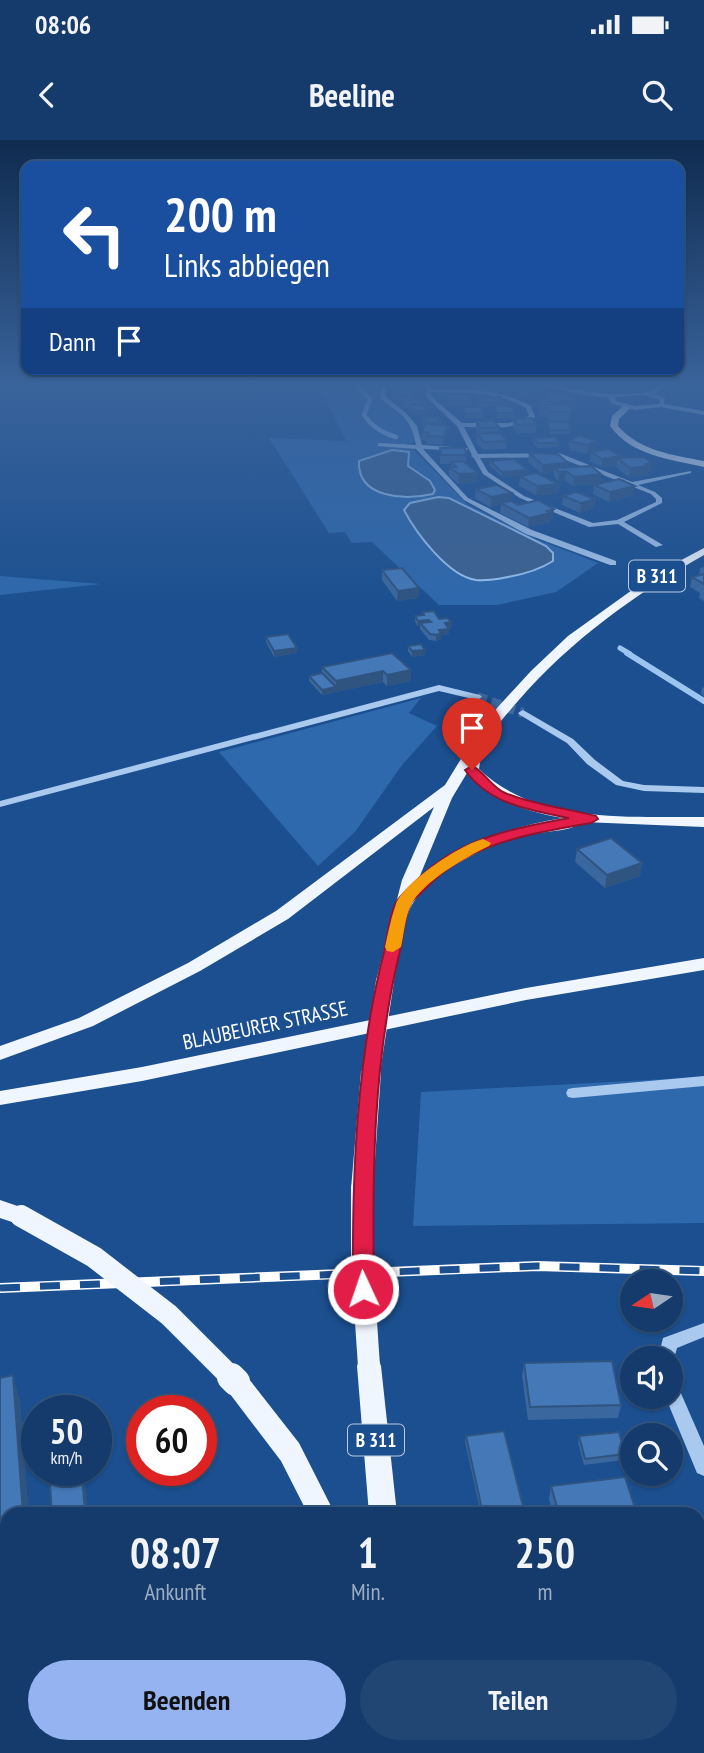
<!DOCTYPE html>
<html lang="de">
<style>
:root{--surface:#143b6b;--page:#214673;--text:#f1f3f6;--muted:#9dadc1;--line:#33557e;--accent:#95b2f1}
body{margin:0;font-family:"PT Sans Narrow",sans-serif;background:var(--page);color:var(--text);height:100vh;display:flex;flex-direction:column;font-size:26px;white-space:nowrap}
*{box-sizing:border-box;margin:0}
p{font-size:23px;color:var(--muted)}
.icon{flex:none;width:38px;height:38px;fill:none;stroke:currentColor;stroke-width:2;stroke-linecap:round;stroke-linejoin:round}
.map{position:relative;flex:1;overflow:hidden}
.details{position:absolute;left:0px;top:1367px;width:705px;height:247px;display:flex;flex-direction:column;background:var(--surface);border-radius:21px 21px 0 0;box-shadow:0 2px 5px #0004,0 0 0 2px var(--line)}
.details>*{flex:none}
.top-card{position:absolute;left:21px;top:21px;width:663px;height:214px;border-radius:14px;box-shadow:0 2px 5px #0004,0 0 0 2px var(--line);background:#1a4fa0;color:#fff;overflow:hidden}
.needle{width:46px;rotate:257deg}
.fabs{position:absolute;left:620px;top:1129px;display:grid;gap:14px}
.fabs a{display:grid;place-items:center;width:63px;height:63px;border-radius:50%;background:var(--surface);box-shadow:0 2px 5px #0004,0 0 0 2px var(--line);font-size:35px}
.speed{position:absolute;left:21px;top:1255px;display:flex;gap:14px;font-size:35px;font-weight:700;text-align:center}
.speed>*{display:grid;place-content:center;width:91px;height:91px;border-radius:50%;background:var(--surface);box-shadow:0 2px 5px #0004,0 0 0 2px var(--line);line-height:1}
.speed small{font-size:18px;font-weight:400}
.speed .limit{border:10px solid #d22;background:#fff;color:#111}
.pin{position:absolute;display:grid;place-items:center;width:60px;height:60px;color:#fff;margin:-72px -30px;border-radius:50% 50% 50% 0;rotate:-45deg;box-shadow:0 0 7px #0007}
.pin .icon{rotate:45deg}
.me{position:absolute;width:77px;margin:-38px;rotate:357deg;stroke-linejoin:round;filter:drop-shadow(0 0 5px #0008)}
.turn{display:flex;align-items:center;gap:24px;height:147px;padding:0 28px;font-size:32px}
.turn .icon{width:91px;height:91px;stroke-width:2.5}
.turn b{display:block;font-size:49px;line-height:60px}
.then{display:flex;align-items:center;height:66px;padding:0 28px;background:#0003;gap:14px;font-size:26px}
.eta{display:flex;justify-content:space-evenly;align-items:center;height:119px;text-align:center}
.eta b{font-size:42px;font-weight:700;line-height:49px}
.button{display:flex;gap:14px;margin-top:auto;padding:14px 28px}
.button a{flex:1;height:80px;border-radius:42px;background:var(--accent);color:#111;font-size:28px;font-weight:700;line-height:80px;text-align:center}
.button a+a{background:var(--page);color:var(--text)}
.status{display:flex;justify-content:space-between;align-items:center;height:49px;padding:0 35px;background:var(--surface);direction:ltr}
.status svg{height:19px;fill:currentColor}
header{display:flex;justify-content:space-between;align-items:center;height:91px;padding:0 28px;background:var(--surface);font-size:32px;font-weight:700}
.map>svg:first-child{display:block}
.green{fill:#2e69ad}
.water{fill:#3c6290;stroke:#9cc4f0;stroke-width:2}
.lines{fill:none;stroke-linecap:round;stroke-linejoin:round}
.stream-far2{stroke:#9cc4f0;stroke-width:4.5}
.stream-far1{stroke:#9cc4f0;stroke-width:5}
.stream{stroke:#9cc4f0;stroke-width:6}
.minor-tunnel{stroke:#3d69a0;stroke-width:10;stroke-dasharray:10 5;stroke-linecap:butt}
.minor{fill:#a9c9ee;fill-rule:evenodd}
.major{fill:#f0f6ff;fill-rule:evenodd}
.rail-casing{stroke:#fff;stroke-width:10}
.rail{stroke:#1b4f8f;stroke-width:7;stroke-dasharray:20;stroke-linecap:butt}
.major-bridge-far2{stroke:#f0f6ff;stroke-width:18}
.major-bridge-far1{stroke:#f0f6ff;stroke-width:22}
.major-bridge{stroke:#f0f6ff;stroke-width:28}
.wall{fill:#3a679d}
.shaded-wall{fill:#305480}
.building{fill:#4478b7;stroke:#305480;stroke-width:2}
.route{fill:#e11d48;stroke:#92132f;stroke-width:2}
.slow{fill:#f59e0b}
.labels{text-anchor:middle;dominant-baseline:central;stroke-width:7;stroke-linejoin:round;paint-order:stroke}
.shield{fill:#1b4f8f;stroke:#bbcadd;stroke-width:2}
.shield-label{font-size:19px;font-weight:bold;fill:#fff}
.street-label{font-size:21px;fill:#fff;stroke:#1b4f8f}
</style>
<div class="status"><b>08:06</b><svg viewBox="0 0 49 12"><path d="M0 12V9h3v3zM5 12V6h3v6zM10 12V3h3v9zM15 12V0h3v12zM26 1h20v11H26zM47 4h2v5h-2z"/></svg></div>
<header><svg class="icon" aria-label="back" viewBox="0 0 24 24"><path d="M15 5l-7 7 7 7"/></svg>Beeline<svg class="icon" aria-label="search" viewBox="0 0 24 24"><circle cx="10" cy="10" r="6"/><path d="M15 15l6 6"/></svg></header>
<div class="map">
<svg width="704" height="1613" viewBox="0 0 704 1613">
<rect width="100%" height="100%" fill="#1b4f8f"/>
<g class="green">
<path d="M318,244H379V258C395,270 412,280 414,302L406,304L405,308L414,310L467,364L536,399L598,423L556,452L497,465H439L372,402L352,403L345,392L329,393L269,298L346,301Z"/>
<path d="M0,436L101,444L0,455Z"/>
<path d="M421,558L409,573L437,586L402,625L355,692L318,726L219,612Z"/>
<path d="M704,937V1083L413,1086L421,952Z"/>
</g>
<g class="water">
<path d="M392,310L409,312L408,326L430,341L435,350L433,354C406,360 357,359 359,321Z"/>
<path d="M438,357L449,358L546,406L553,413V421C539,430 525,434 508,437C498,439 486,441 476,440C448,436 416,393 404,370L410,363Z"/>
</g>
<g class="lines">
<path class="stream-far2" d="M356,244L370,259L364,275C372,287 382,293 396,297"/>
<path class="stream-far1" d="M620,508L630,514"/>
<path class="stream" d="M627,513L704,561"/>
<path class="minor-tunnel" d="M477,557L523,573"/>
<g class="minor">
<path d="M381,244H386V257L406,273L417,286L422,305L468,308L466,311L423,309L468,358L532,390L616,421V425H610L526,394L464,360L416,309L377,306L379,303L416,305C410,275 401,276 380,258Z"/>
<path d="M426,244H430L431,248C465,249 501,249 531,266L535,277C517,291 486,287 464,287L478,314L559,313L632,342L691,331V333L638,345L655,352L662,358V363L624,382L663,405L656,407L618,384L589,387L520,358L483,334L474,318L471,316L472,315L457,286L426,257ZM431,252C463,253 498,251 526,268L529,276L509,283H462L432,257ZM558,317L651,354L656,359V362L617,380L593,383L524,356L488,332L480,318Z"/>
<path d="M536,244C560,242 584,254 609,254C616,254 642,254 648,252C656,250 659,244 668,244L654,254L665,258L664,264L704,271V275L661,267L635,270L611,263L609,258L583,255ZM643,255L660,260L659,264L635,266L616,261L615,257Z"/>
<path d="M439,545L480,555L482,557L477,560L439,551L0,667V661Z"/>
<path d="M523,570L573,599L595,620L623,641L644,645L704,647V653L644,651L616,645L587,624L567,603L520,575L518,573Z"/>
<path d="M704,936V946L573,958L568,957L566,953L568,949L573,948Z"/>
<path d="M704,1183V1197L677,1208L673,1223L670,1224V1218H658L663,1198Z"/>
<path d="M670,1240L676,1242L704,1306V1336L697,1333L665,1256H670Z"/>
</g>
<g class="major">
<path d="M624,265L631,267L619,279L618,286C640,311 673,315 704,321V327C670,319 632,316 610,286L612,276Z"/>
<path d="M704,408V415C634,455 571,500 518,561C500,582 482,601 479,629C537,685 629,676 704,677V687L583,682C571,692 543,691 526,695C489,704 435,730 413,763C404,775 398,824 394,841L391,845H379L376,841L402,740L434,667L288,779L200,831L93,886L0,920V906L79,878L188,823L276,771L445,645L467,609L497,568L531,531L568,496L653,435ZM467,633C494,660 525,672 563,678C509,687 462,703 419,738L452,658Z"/>
<path d="M704,818V830L526,860L142,941L0,965V951L142,927L526,848Z"/>
<path d="M371,925L378,927L381,932L373,1049L370,1055L362,1057L354,1055L351,1049L361,932L364,927Z"/>
<path d="M0,1060L29,1070L32,1076L29,1082L21,1085L0,1078Z"/>
<path d="M369,1215L378,1218L381,1226L397,1374H369L357,1226L360,1218Z"/>
<path d="M236,1231L245,1234L299,1303L335,1374H308L281,1321L227,1250L224,1242L227,1234Z"/>
<path d="M369,1606H421V1613H370Z"/>
</g>
<g class="rail-casing">
<path id="rail" d="M0,1148L537,1126L704,1131"/>
</g>
<use href="#rail" class="rail"/>
<path class="major-bridge-far2" d="M371,932L385,841"/>
<g class="major-bridge-far1">
<path d="M362,1049V1123L369,1226"/>
<path d="M21,1076L94,1117L169,1175L233,1239"/>
</g>
<path class="major-bridge" d="M231,1237L236,1242"/>
</g>
<g class="wall">
<path d="M388,244H410V247L388,246Z"/>
<path d="M442,244H466V247L444,248Z"/>
<path d="M480,245L508,248L498,253L479,249Z"/>
<path d="M507,251L535,254L526,259L507,255Z"/>
<path d="M447,254L471,261V265L449,266Z"/>
<path d="M543,254L575,260L574,268L570,269V281L549,280L548,277L539,276V265H545L542,262Z"/>
<path d="M392,255L415,256L414,260L423,265L428,270V274L415,275L410,270V268H408L404,265V261L411,260H392Z"/>
<path d="M477,257L503,262V265L515,273V278H497L494,267H481L484,273L483,278H465L463,271V267H479Z"/>
<path d="M423,278L442,285L448,286L447,294L443,305L427,304V301L421,300L422,292L425,285L423,282Z"/>
<path d="M513,279L536,284V293H517L513,287Z"/>
<path d="M476,282L499,287L498,294L507,301L506,309L484,310L476,302L477,294H478L476,290Z"/>
<path d="M548,282L571,290L570,294H550L548,286Z"/>
<path d="M534,298L559,303V307L537,308L533,302Z"/>
<path d="M597,300L596,309L587,314L569,310V301Z"/>
<path d="M440,308L466,315V323L478,333L477,342L459,344L449,336V327H451V324H440Z"/>
<path d="M591,312L620,318L651,332H648V335L629,337L616,327L617,325L601,327L590,321Z"/>
<path d="M529,313L568,323V327L601,334L600,343L573,346L565,340L558,341L554,337V333L542,334L528,322Z"/>
<path d="M490,321L527,330L526,335L502,337L489,325Z"/>
<path d="M520,336L559,344L558,354L536,355L519,346Z"/>
<path d="M594,345L634,355L609,362L593,354Z"/>
<path d="M476,349L512,353L511,361L553,378L550,379V382L528,387L500,373L501,364L490,367L475,358Z"/>
<path d="M563,356L595,359L594,368L580,373L562,365Z"/>
<path d="M704,427V461L699,458L700,453L690,447L692,437L699,435L700,428Z"/>
<path d="M382,430L419,448L418,458L397,461L382,440Z"/>
<path d="M423,472L439,479L452,487L449,488V494L441,495V499L436,501L429,500L420,489V486H417L415,481V476L422,475Z"/>
<path d="M266,497L297,513L274,517L266,502Z"/>
<path d="M408,506L425,515L412,517L408,511Z"/>
<path d="M392,513L411,541L387,546L383,542L322,555L309,541V536L322,533V527Z"/>
<path d="M704,547V556L701,554L702,548Z"/>
<path d="M577,709L642,723L640,736L605,748L575,722Z"/>
<path d="M524,1223L621,1265L618,1278L528,1280L522,1236Z"/>
<path d="M466,1296L524,1370V1374H481L465,1302Z"/>
<path d="M579,1296L625,1314L623,1320L584,1325L578,1303Z"/>
<path d="M551,1346L635,1368L633,1374H553L549,1359Z"/>
<path d="M624,1606H695L698,1613H626Z"/>
</g>
<g class="shaded-wall">
<path d="M508,244V248L498,253V248Z"/>
<path d="M535,250V254L526,259V255Z"/>
<path d="M575,260L574,268L551,270L552,262Z"/>
<path d="M428,270V274L415,275V271Z"/>
<path d="M442,282V286L428,287V283Z"/>
<path d="M448,286L447,294L443,305V297Z"/>
<path d="M597,300L596,309L587,314L588,305Z"/>
<path d="M620,316V320L617,318V325L601,327L602,319Z"/>
<path d="M568,323L565,340L558,341L559,332L555,328L554,333L542,334L543,325Z"/>
<path d="M652,323L651,332H648V335L629,337L630,328L646,324Z"/>
<path d="M527,330L526,335L502,337V332Z"/>
<path d="M478,333L477,342L459,344V334Z"/>
<path d="M601,334L600,343L573,346L574,337Z"/>
<path d="M559,344L558,354L536,355L537,346Z"/>
<path d="M635,346L634,355L609,362L610,352Z"/>
<path d="M512,353L511,362L490,367L491,357Z"/>
<path d="M595,359L594,368L580,373L581,363Z"/>
<path d="M554,369L553,378L550,379V382L528,387L529,378Z"/>
<path d="M419,448L418,458L397,461L398,451Z"/>
<path d="M429,480V485L420,483V486H417L418,481Z"/>
<path d="M452,482V487L445,488V483Z"/>
<path d="M449,489V494L441,495V499L436,501V495L439,490Z"/>
<path d="M297,508V513L274,517V511Z"/>
<path d="M425,510V515L412,517V511Z"/>
<path d="M411,530V541L387,546V535Z"/>
<path d="M383,531V542L336,552V541Z"/>
<path d="M336,547V552L322,555V550Z"/>
<path d="M642,723L640,736L605,748L607,735Z"/>
<path d="M13,1235L20,1259L29,1374H23Z"/>
<path d="M82,1337L86,1349L88,1374L85,1370Z"/>
<path d="M7,1564V1587L0,1589V1566Z"/>
</g>
<g class="building">
<path d="M482,244H508L498,248L480,245Z"/>
<path d="M516,247L535,250L526,255L507,251Z"/>
<path d="M393,250L415,252L414,256L392,255Z"/>
<path d="M566,253L575,260L552,262L543,254Z"/>
<path d="M447,254H469L471,261H449Z"/>
<path d="M477,257H501L503,262H479Z"/>
<path d="M419,259L423,263L408,264L404,261Z"/>
<path d="M494,264L513,267L515,273H497Z"/>
<path d="M410,265H423L428,270L415,271Z"/>
<path d="M539,265H570L571,272H550L549,268H540Z"/>
<path d="M463,267H481L484,273L465,274Z"/>
<path d="M437,277L442,282L428,283L423,278Z"/>
<path d="M532,278L536,284L517,285L513,279Z"/>
<path d="M494,281L499,287L481,288L476,282Z"/>
<path d="M548,282H568L571,290H550Z"/>
<path d="M425,284L448,286L443,297L427,296L429,292H422Z"/>
<path d="M493,293L501,294L507,301L484,302L477,294Z"/>
<path d="M578,296L597,300L588,305L569,301Z"/>
<path d="M555,297L559,303H537L534,298Z"/>
<path d="M440,308H465L466,315H441Z"/>
<path d="M608,309L620,316L602,319L591,312Z"/>
<path d="M529,313L558,314L568,323L543,325Z"/>
<path d="M644,317L652,323L646,324L649,326L630,328L617,318Z"/>
<path d="M514,319L527,330L502,332L490,321Z"/>
<path d="M463,321L478,333L459,334L449,327H456L451,322Z"/>
<path d="M591,326L601,334L574,337L566,331L559,332L555,328Z"/>
<path d="M537,333L559,344L537,346L520,336Z"/>
<path d="M619,339L635,346L610,352L594,345Z"/>
<path d="M497,345L512,353L491,357L476,349Z"/>
<path d="M576,352L595,359L581,363L563,356Z"/>
<path d="M538,360L554,369L547,371L551,373L529,378L501,363L511,361L518,365Z"/>
<path d="M402,428L419,448L398,451L382,430Z"/>
<path d="M704,434V444L692,437Z"/>
<path d="M434,471L439,479L447,478L452,482L445,483L449,489L439,490L441,493L436,495L430,494L420,483L431,482L429,480L418,481L415,476L424,475L423,472Z"/>
<path d="M288,494L297,508L274,511L266,497Z"/>
<path d="M421,504L425,510L412,511L408,506Z"/>
<path d="M392,513L411,530L387,535L383,531L336,541L322,527Z"/>
<path d="M322,533L336,547L322,550L309,536Z"/>
<path d="M611,698L642,723L607,735L577,709Z"/>
<path d="M612,1221L621,1265L530,1267L524,1223Z"/>
<path d="M13,1235L23,1374H7V1564L0,1566V1238Z"/>
<path d="M504,1291L524,1370L497,1374H483L466,1296Z"/>
<path d="M619,1292L625,1314L585,1319L579,1296Z"/>
<path d="M82,1337L85,1370L102,1366L103,1374H52L50,1344Z"/>
<path d="M625,1337L635,1368L612,1371L613,1374H559L551,1346Z"/>
<path d="M632,1606H695L698,1613H634Z"/>
</g>
<linearGradient id="sky" x2="0" y2="1"><stop stop-color="#0f2b4f"/><stop offset="0.52" stop-color="#39639b"/><stop offset="1" stop-color="#39639b" stop-opacity="0"/></linearGradient>
<rect width="704" height="469" fill="url(#sky)"/>
<path class="route" d="M472,626C483,630 491,647 505,653C534,665 565,668 596,676L598,679L591,683C531,694 470,702 426,748C422,753 414,758 411,763C404,777 403,800 399,815C373,924 372,1037 374,1149L371,1155L363,1158L356,1155L353,1149C352,1036 356,922 384,812C388,796 389,774 397,761C402,754 410,747 416,741C457,699 513,688 569,678C530,670 490,665 465,630Z"/>
<path class="slow" d="M483,699L491,703L489,706C466,717 422,742 411,765C405,777 404,794 401,807L393,812L387,811L385,807C388,793 391,778 396,764C405,741 460,705 483,699Z"/>
<g class="labels">
<g class="shield">
<rect x="629" y="420.5" width="56" height="31" rx="5"/>
<rect x="348" y="1284.5" width="56" height="31" rx="5"/>
</g>
<g class="shield-label">
<text x="657" y="436">B 311</text>
<text x="376" y="1300">B 311</text>
</g>
<g class="street-label">
<text transform="translate(265 885) rotate(-12)">BLAUBEURER STRASSE</text>
</g>
</g>
</svg>
<div class="fabs">
<a><svg class="needle" viewBox="-14 -14 28 28"><path d="M0-13l5 13h-10z" fill="#e53935"/><path d="M0 13l5-13h-10z" fill="#9dadc1"/></svg></a>
<a><svg class="icon" aria-label="sound" viewBox="0 0 24 24"><path d="M4 9h4l5-4v14l-5-4H4zM17 9q2 3 0 6"/></svg></a>
<a><svg class="icon" aria-label="search" viewBox="0 0 24 24"><circle cx="10" cy="10" r="6"/><path d="M15 15l6 6"/></svg></a>
</div>
<div class="speed"><div>50<small>km/h</small></div><div class="limit">60</div></div>
<div class="pin" style="left:472px;top:630px;background:#d93025"><svg class="icon" aria-label="arrive" viewBox="0 0 24 24"><path d="M6 21V4h12l-3 4 3 4H6"/></svg></div>
<svg class="me" style="left:363px;top:1149px" viewBox="-20 -20 40 40"><circle r="17" fill="#e11d48" stroke="#fff" stroke-width="3"/><path d="M0-11L8 9 0 5-8 9z" fill="#fff"/></svg>
<div class="top-card">
<div class="turn"><svg class="icon" aria-label="left" viewBox="0 0 24 24"><path d="M17 20v-9H6M10 6l-5 5 5 5"/></svg><div><b>200 m</b>Links abbiegen</div></div>
<div class="then">Dann<svg class="icon" aria-label="arrive" viewBox="0 0 24 24"><path d="M6 21V4h12l-3 4 3 4H6"/></svg></div>
</div>
<section class="details">
<div class="eta">
<div><b>08:07</b><p>Ankunft</p></div>
<div><b>1</b><p>Min.</p></div>
<div><b>250</b><p>m</p></div>
</div>
<div class="button"><a>Beenden</a><a>Teilen</a></div>
</section>
</div>
